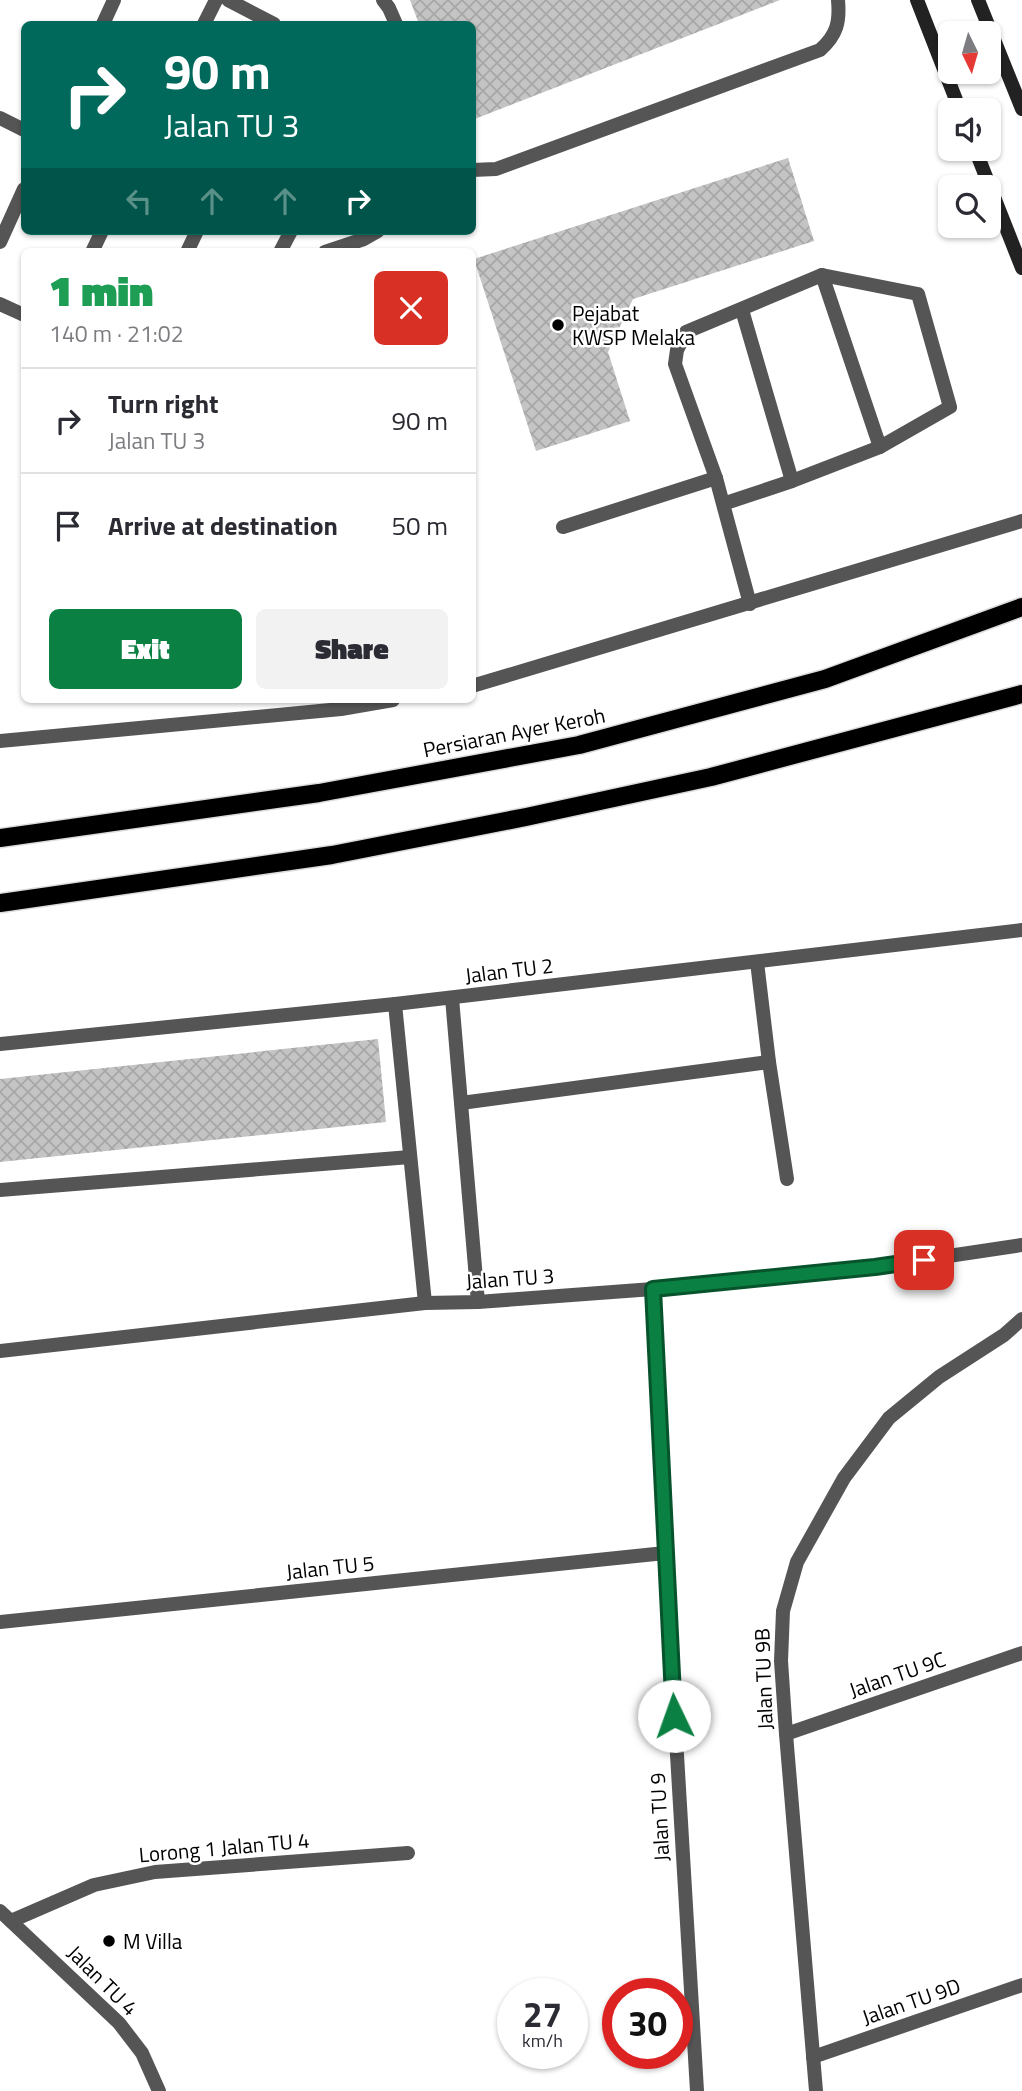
<!DOCTYPE html>
<meta charset="utf-8">
<style>
:root{--surface:#fff;--page:#f2f2f3;--text:#2b2b33;--muted:#7c7c81;--line:#e1e1e2;--accent:#0b8043}
body{margin:0;font-family:"Titillium Web",sans-serif;background:var(--page);color:var(--text);height:100vh;display:flex;flex-direction:column;font-size:26px;white-space:nowrap}
*{box-sizing:border-box;margin:0}
p{font-size:23px;color:var(--muted)}
.icon{flex:none;width:38px;height:38px;fill:none;stroke:currentColor;stroke-width:2;stroke-linecap:round;stroke-linejoin:round}
.map{position:relative;flex:1;overflow:hidden}
.details{position:absolute;left:21px;top:248px;width:455px;height:455px;display:flex;flex-direction:column;background:var(--surface);border-radius:10px;box-shadow:0 2px 5px #0004}
.details>*{flex:none}
.guide{position:absolute;left:21px;top:21px;width:455px;height:214px;border-radius:10px;box-shadow:0 2px 5px #0004;background:#00695c;color:#fff;overflow:hidden}
.needle{width:46px;rotate:175deg}
.tools{position:absolute;left:938px;top:21px;display:grid;gap:14px}
.tools a{display:grid;place-items:center;width:63px;height:63px;border-radius:10px;background:var(--surface);box-shadow:0 2px 5px #0004;font-size:35px}
.speed{position:absolute;left:497px;top:1978px;display:flex;gap:14px;font-size:35px;font-weight:700;text-align:center}
.speed>*{display:grid;place-content:center;width:91px;height:91px;border-radius:50%;background:var(--surface);box-shadow:0 2px 5px #0004;line-height:1}
.speed small{font-size:18px;font-weight:400}
.speed .limit{border:10px solid #d22;background:#fff;color:#111}
.pin{position:absolute;display:grid;place-items:center;width:60px;height:60px;color:#fff;margin:-30px;border-radius:14px;box-shadow:0 4px 10px #0006}
.me{position:absolute;width:77px;margin:-38px;rotate:357deg;stroke-linejoin:round;filter:drop-shadow(0 0 5px #0008)}
.turn{display:flex;align-items:center;gap:24px;height:147px;padding:0 28px;font-size:32px}
.turn .icon{width:91px;height:91px;stroke-width:2.5}
.turn b{display:block;font-size:49px;line-height:60px}
.lanes{display:flex;align-items:center;height:66px;padding:0 28px;background:#0003;justify-content:center;gap:35px;direction:ltr}
.lanes .off{opacity:.35}
.round{display:grid;place-items:center;flex:none;width:74px;height:74px;border-radius:10px;background:var(--page)}
.headline{display:flex;align-items:center;justify-content:space-between;height:119px;padding:0 28px}
h1{font-size:42px;font-weight:800;line-height:52px;color:#1e9e55}
.cta{display:flex;gap:14px;margin-top:auto;padding:14px 28px}
.cta a{flex:1;height:80px;border-radius:10px;background:var(--accent);color:#fff;font-size:28px;font-weight:800;line-height:80px;text-align:center}
.cta a+a{background:var(--page);color:var(--text)}
ul{padding:0;list-style:none}
li{display:flex;align-items:center;gap:21px;height:105px;padding:0 28px;border-top:2px solid var(--line)}
li div{flex:1}
li b{display:block;font-size:26px}
li em{font-style:normal}
.map>svg:first-child{display:block}
.building{fill:url(#building-cross-hatch)}
.lines{fill:none;stroke-linecap:round;stroke-linejoin:round}
.primary-casing{stroke:#dbdbdb;stroke-width:21}
.lane{stroke:#555;stroke-width:14}
.street{stroke:#555;stroke-width:14}
.secondary{stroke:#222;stroke-width:14}
.primary{stroke:#000;stroke-width:18}
.route-casing{stroke:#07532c;stroke-width:18}
.route{stroke:#0b8043;stroke-width:12}
.poi-dot{fill:#000;stroke:#fff;stroke-width:2.5}
.labels{text-anchor:middle;dominant-baseline:central;stroke-width:5;stroke-linejoin:round;paint-order:stroke}
.poi-label{font-size:21px;fill:#000;stroke:#fff;text-anchor:start}
.street-label{font-size:21px;fill:#000;stroke:#fff}
</style>
<div class="map">
<svg width="1022" height="2091" viewBox="0 0 1022 2091">
<defs>
<pattern id="building-cross-hatch" width="8" height="8" patternUnits="userSpaceOnUse" patternTransform="scale(1.75)"><rect width="8" height="8" fill="#c4c4c4"/><path d="M0 0l8 8M0 8l8-8" fill="none" stroke="#a7a7a7"/></pattern>
</defs>
<rect width="100%" height="100%" fill="#fff"/>
<g class="building">
<path d="M410,0H780L472,120V24H419Z"/>
<path d="M788,158L814,241L633,299L608,352L630,421L536,451L474,259Z"/>
<path d="M378,1039L386,1122L0,1162V1079Z"/>
</g>
<g class="lines">
<g class="primary-casing">
<g id="primary">
<path d="M0,838L319,793L579,745L825,679L1022,607"/>
<path d="M0,903L332,855L526,817L711,777L1022,694"/>
</g>
</g>
<g class="lane">
<path d="M228,0L274,24"/>
<path d="M383,0L389,8L396,24"/>
<path d="M204,24L216,0"/>
<path d="M472,170L496,169L820,50C837,35 840,22 838,0"/>
<path d="M92,252L102,231"/>
<path d="M187,252L197,231"/>
<path d="M280,252L291,231"/>
<path d="M325,252L364,239L378,231"/>
<path d="M822,275L880,447"/>
<path d="M0,304L24,315"/>
<path d="M742,310L792,481"/>
<path d="M723,504L792,481L880,447L950,407L918,294L822,275L686,332L677,350L675,364L716,478L750,604"/>
<path d="M563,527L716,478"/>
<path d="M757,962L769,1062"/>
<path d="M452,998L478,1302"/>
<path d="M461,1103L769,1062L787,1179"/>
<path d="M0,1190L410,1157"/>
</g>
<g class="street">
<path d="M103,24L114,0"/>
<path d="M0,118L24,130"/>
<path d="M0,242L24,189"/>
<path d="M472,686L1022,521"/>
<path d="M0,741L341,709L393,700"/>
<path d="M395,1004L425,1303"/>
<path d="M0,1044L395,1004L1022,930"/>
<path d="M653,1289L665,1553L697,2091"/>
<path d="M0,1351L425,1303L478,1302L653,1289L875,1267L1022,1245"/>
<path d="M0,1622L665,1553"/>
<path d="M786,1734L1022,1653"/>
<path d="M0,1911L119,2023L142,2053L159,2091"/>
<path d="M11,1921L94,1885L155,1872L408,1853"/>
<path d="M813,2057L1022,1985"/>
<path d="M816,2091L786,1734L781,1661L783,1611L797,1562L844,1478L889,1418L939,1377L1004,1335L1022,1319"/>
</g>
<g class="secondary">
<path d="M917,0L960,110"/>
<path d="M978,0L1022,109"/>
<path d="M975,149L1022,268"/>
</g>
<use href="#primary" class="primary"/>
</g>
<g class="lines">
<g class="route-casing">
<path id="route" d="M674,1716L653,1289L875,1267L924,1260"/>
</g>
<use href="#route" class="route"/>
</g>
<g class="poi-dot">
<circle cx="558" cy="325" r="7"/>
<circle cx="109" cy="1941" r="7"/>
</g>
<g class="labels">
<g class="poi-label">
<text x="572" y="313">Pejabat<tspan x="572" dy="24">KWSP Melaka</tspan></text>
<text x="123" y="1941">M Villa</text>
</g>
<g class="street-label">
<text transform="translate(514 732) rotate(-11)">Persiaran Ayer Keroh</text>
<text transform="translate(509 970) rotate(-7)">Jalan TU 2</text>
<text transform="translate(510 1278) rotate(-4)">Jalan TU 3</text>
<text transform="translate(330 1567) rotate(-6)">Jalan TU 5</text>
<text transform="translate(897 1674) rotate(-19)">Jalan TU 9C</text>
<text transform="translate(763 1679) rotate(-92)">Jalan TU 9B</text>
<text transform="translate(659 1817) rotate(-93)">Jalan TU 9</text>
<text transform="translate(224 1847) rotate(-5)">Lorong 1 Jalan TU 4</text>
<text transform="translate(103 1980) rotate(45)">Jalan TU 4</text>
<text transform="translate(911 2001) rotate(-19)">Jalan TU 9D</text>
</g>
</g>
</svg>
<div class="tools">
<a><svg class="needle" viewBox="-14 -14 28 28"><path d="M0-13l5 13h-10z" fill="#e53935"/><path d="M0 13l5-13h-10z" fill="#7c7c81"/></svg></a>
<a><svg class="icon" aria-label="sound" viewBox="0 0 24 24"><path d="M4 9h4l5-4v14l-5-4H4zM17 9q2 3 0 6"/></svg></a>
<a><svg class="icon" aria-label="search" viewBox="0 0 24 24"><circle cx="10" cy="10" r="6"/><path d="M15 15l6 6"/></svg></a>
</div>
<div class="speed"><div>27<small>km/h</small></div><div class="limit">30</div></div>
<div class="pin" style="left:924px;top:1260px;background:#d93025"><svg class="icon" aria-label="arrive" viewBox="0 0 24 24"><path d="M6 21V4h12l-3 4 3 4H6"/></svg></div>
<svg class="me" style="left:674px;top:1716px" viewBox="-20 -20 40 40"><circle r="19" fill="#fff"/><path d="M0-13L10 11 0 6-10 11z" fill="#0b8043"/></svg>
<div class="guide">
<div class="turn"><svg class="icon" aria-label="right" viewBox="0 0 24 24"><path d="M7 20v-9h11M14 6l5 5-5 5"/></svg><div><b>90 m</b>Jalan TU 3</div></div>
<div class="lanes"><svg class="icon off" aria-label="left" viewBox="0 0 24 24"><path d="M17 20v-9H6M10 6l-5 5 5 5"/></svg><svg class="icon off" aria-label="ahead" viewBox="0 0 24 24"><path d="M12 20V5M6 11l6-6 6 6"/></svg><svg class="icon off" aria-label="ahead" viewBox="0 0 24 24"><path d="M12 20V5M6 11l6-6 6 6"/></svg><svg class="icon" aria-label="right" viewBox="0 0 24 24"><path d="M7 20v-9h11M14 6l5 5-5 5"/></svg></div>
</div>
<section class="details">
<div class="headline"><div><h1>1 min</h1><p>140 m · 21:02</p></div><a class="round" style="background:#d93025;color:#fff"><svg class="icon" aria-label="close" viewBox="0 0 24 24"><path d="M6 6l12 12M18 6L6 18"/></svg></a></div>
<ul>
<li><svg class="icon" aria-label="right" viewBox="0 0 24 24"><path d="M7 20v-9h11M14 6l5 5-5 5"/></svg><div><b>Turn right</b><p>Jalan TU 3</p></div><em>90 m</em></li>
<li><svg class="icon" aria-label="arrive" viewBox="0 0 24 24"><path d="M6 21V4h12l-3 4 3 4H6"/></svg><div><b>Arrive at destination</b></div><em>50 m</em></li>
</ul>
<div class="cta"><a>Exit</a><a>Share</a></div>
</section>
</div>
